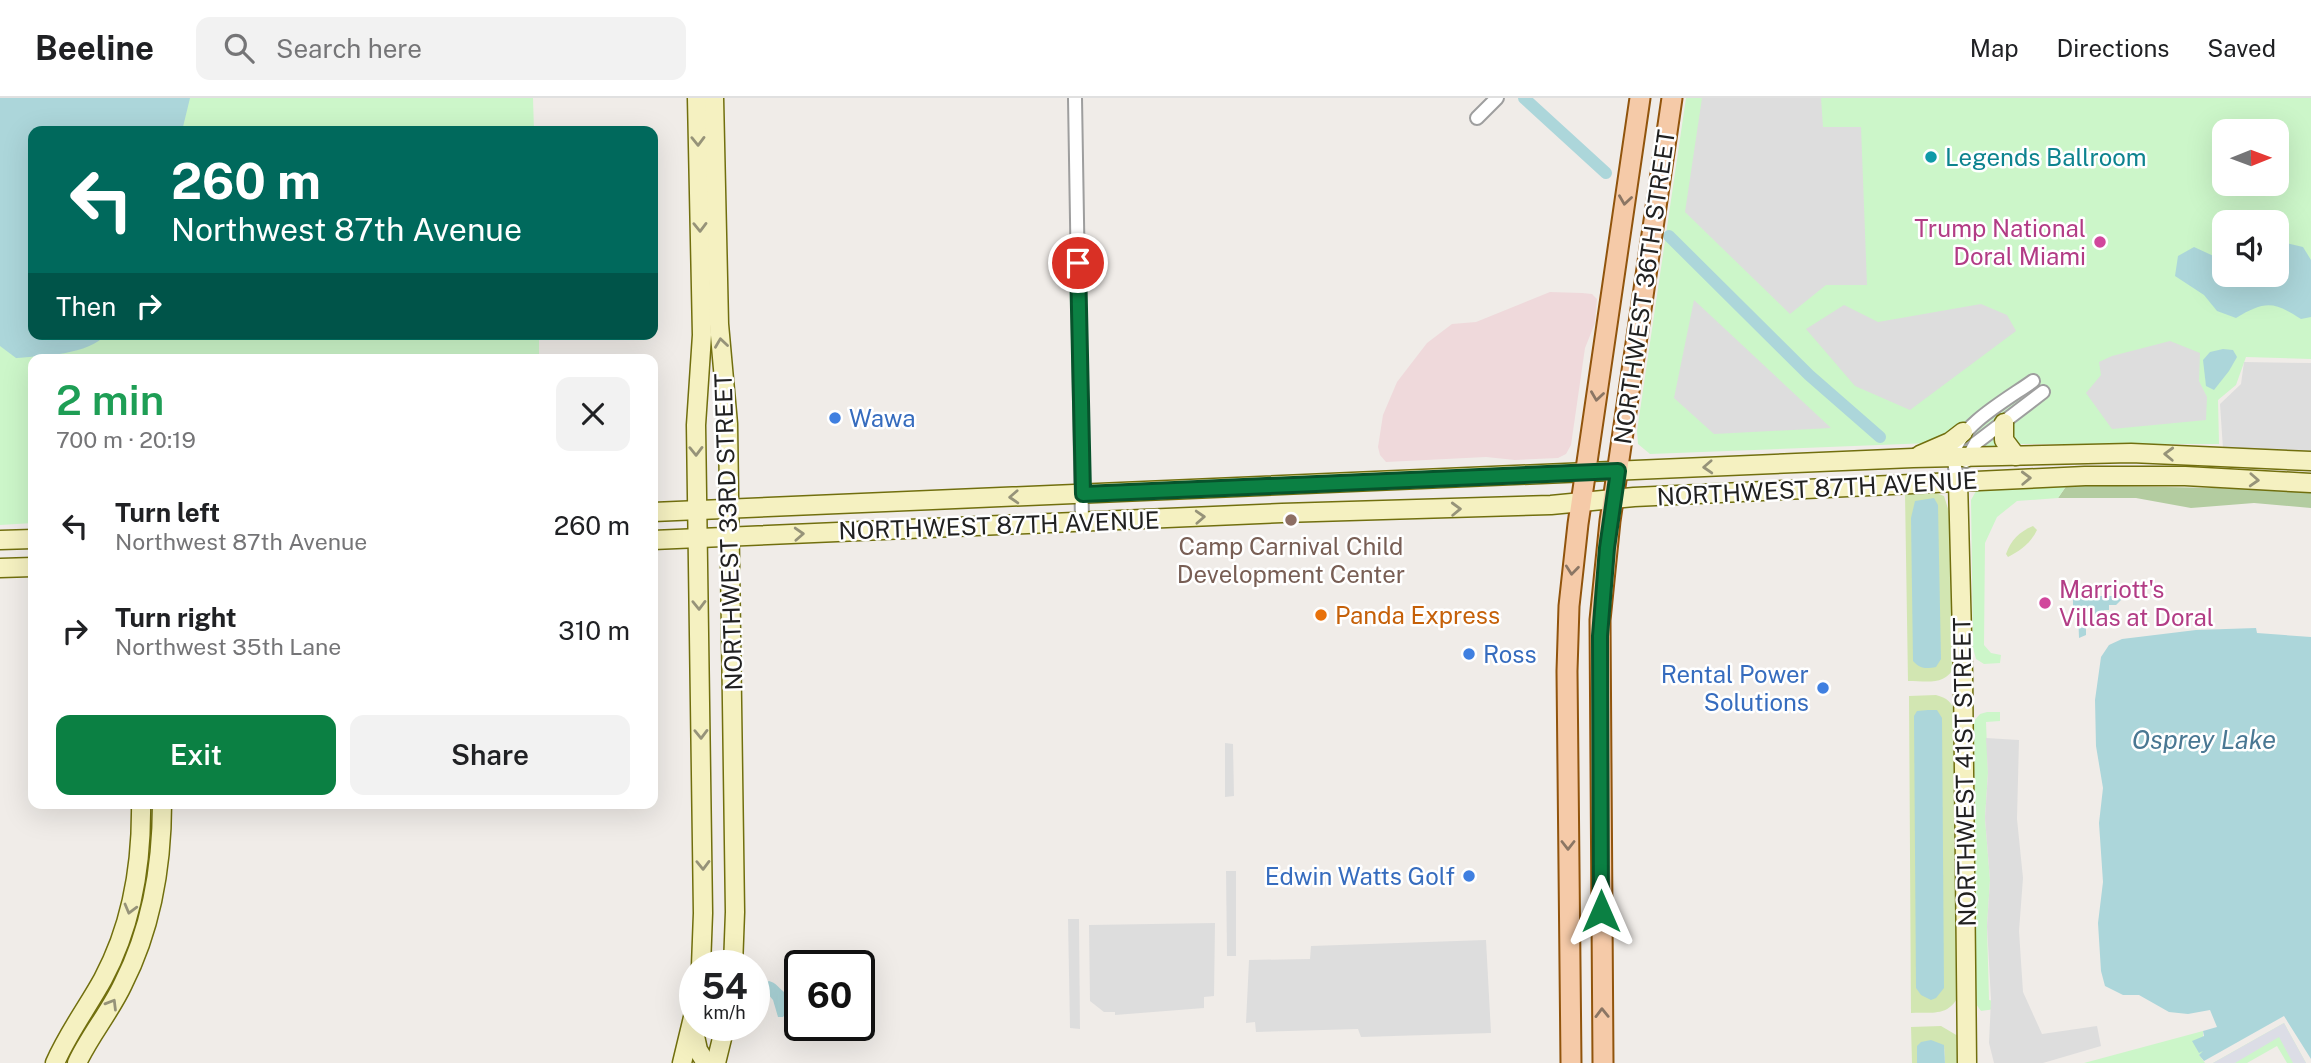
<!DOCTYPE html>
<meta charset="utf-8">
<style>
:root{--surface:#fff;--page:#f2f2f2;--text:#202124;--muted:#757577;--line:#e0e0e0;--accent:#0b8043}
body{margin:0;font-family:"Public Sans",sans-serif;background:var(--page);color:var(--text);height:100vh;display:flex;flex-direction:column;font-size:26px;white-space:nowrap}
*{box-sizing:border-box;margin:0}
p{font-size:23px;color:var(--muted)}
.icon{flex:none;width:38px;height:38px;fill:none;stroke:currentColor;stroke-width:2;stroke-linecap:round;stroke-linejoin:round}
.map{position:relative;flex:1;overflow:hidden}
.side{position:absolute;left:28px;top:256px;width:630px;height:455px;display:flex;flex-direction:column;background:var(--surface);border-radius:14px;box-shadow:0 7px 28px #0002}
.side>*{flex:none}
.guide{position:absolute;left:28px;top:28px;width:630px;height:214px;border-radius:14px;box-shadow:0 7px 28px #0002;background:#00695c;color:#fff;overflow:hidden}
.needle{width:46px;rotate:89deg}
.buttons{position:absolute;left:2212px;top:21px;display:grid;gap:14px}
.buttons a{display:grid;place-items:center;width:77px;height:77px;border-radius:14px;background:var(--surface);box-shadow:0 7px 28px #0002;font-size:35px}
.speed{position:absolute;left:679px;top:852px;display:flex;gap:14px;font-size:35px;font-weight:700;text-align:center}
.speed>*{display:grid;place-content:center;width:91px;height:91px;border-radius:50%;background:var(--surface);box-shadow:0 7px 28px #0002;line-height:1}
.speed small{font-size:18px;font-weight:400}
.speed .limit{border:4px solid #111;border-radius:10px;background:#fff;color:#111}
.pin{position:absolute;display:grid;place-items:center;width:60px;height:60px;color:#fff;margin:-30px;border:4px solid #fff;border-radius:50%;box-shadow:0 2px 7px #0007}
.me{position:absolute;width:77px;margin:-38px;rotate:0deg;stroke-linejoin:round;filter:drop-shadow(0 0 5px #0008)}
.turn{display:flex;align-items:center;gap:24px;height:147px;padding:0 28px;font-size:32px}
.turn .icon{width:91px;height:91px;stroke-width:2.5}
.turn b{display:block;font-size:49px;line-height:60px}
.then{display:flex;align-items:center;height:66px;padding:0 28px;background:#0003;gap:14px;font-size:26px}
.round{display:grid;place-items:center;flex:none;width:74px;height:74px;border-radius:14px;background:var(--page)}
.head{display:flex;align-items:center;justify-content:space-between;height:119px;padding:0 28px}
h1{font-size:42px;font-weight:600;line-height:52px;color:#1e9e55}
.button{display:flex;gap:14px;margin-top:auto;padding:14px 28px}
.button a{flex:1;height:80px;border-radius:14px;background:var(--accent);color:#fff;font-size:28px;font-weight:600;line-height:80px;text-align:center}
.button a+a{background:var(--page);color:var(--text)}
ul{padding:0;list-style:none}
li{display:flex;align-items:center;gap:21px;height:105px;padding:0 28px}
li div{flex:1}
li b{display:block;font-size:26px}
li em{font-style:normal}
header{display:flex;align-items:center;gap:42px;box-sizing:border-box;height:98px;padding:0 35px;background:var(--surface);border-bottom:2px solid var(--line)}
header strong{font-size:33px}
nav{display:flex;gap:38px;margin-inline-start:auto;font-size:24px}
.search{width:490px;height:63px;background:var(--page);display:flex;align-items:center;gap:18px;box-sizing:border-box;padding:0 24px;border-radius:14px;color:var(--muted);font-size:26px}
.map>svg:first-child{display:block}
.commercial{fill:#efd9db}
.grass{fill:#d2e6b2}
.forest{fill:#b3cca0}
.park{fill:#ccf6c9;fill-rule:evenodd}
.parking{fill:#ddd}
.plaza{fill:#dcdde6}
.water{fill:#acd6da}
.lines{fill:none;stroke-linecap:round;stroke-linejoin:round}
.canal{stroke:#acd6da;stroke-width:12}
.street-casing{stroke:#9e9e9e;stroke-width:16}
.secondary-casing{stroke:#716f0e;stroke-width:21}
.primary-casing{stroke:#91540c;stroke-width:23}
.street{stroke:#fff;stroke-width:12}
.secondary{stroke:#f5f1c1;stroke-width:18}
.primary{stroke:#f5caa8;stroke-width:19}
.oneway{stroke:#969379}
.oneway2{stroke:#8b7664}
.route-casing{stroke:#07532c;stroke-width:18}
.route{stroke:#0b8043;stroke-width:12}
.culture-dot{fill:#0f9aa8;stroke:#fff;stroke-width:2.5}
.hotel-dot{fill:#d1479c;stroke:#fff;stroke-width:2.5}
.shop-dot{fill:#3f7fe0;stroke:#fff;stroke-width:2.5}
.education-dot{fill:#8d6e63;stroke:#fff;stroke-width:2.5}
.food-dot{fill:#e8710a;stroke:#fff;stroke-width:2.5}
.labels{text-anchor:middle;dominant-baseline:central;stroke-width:5;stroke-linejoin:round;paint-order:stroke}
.culture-label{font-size:24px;fill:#0d838f;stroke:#fff;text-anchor:start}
.hotel-label{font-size:24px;fill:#b23c85;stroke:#fff;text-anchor:end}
.street-label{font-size:24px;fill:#212121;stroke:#fff}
.shop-label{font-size:24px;fill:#366cbe;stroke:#fff;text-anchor:start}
.education-label{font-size:24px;fill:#785e54;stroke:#fff}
.food-label{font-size:24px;fill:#c56008;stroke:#fff;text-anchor:start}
.water-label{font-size:26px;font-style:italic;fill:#4a7893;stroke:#fff}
</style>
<header>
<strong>Beeline</strong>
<div class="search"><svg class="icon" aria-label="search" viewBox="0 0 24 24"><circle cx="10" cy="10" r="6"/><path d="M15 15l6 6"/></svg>Search here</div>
<nav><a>Map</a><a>Directions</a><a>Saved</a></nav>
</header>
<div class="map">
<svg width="2311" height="965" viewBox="0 0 2311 965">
<rect width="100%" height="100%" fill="#f0ece8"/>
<path class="commercial" d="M1550,194L1582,195L1592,196L1597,201L1595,225L1585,250L1571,347L1566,356L1558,360L1515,362L1486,359L1386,364L1380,357L1378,349L1383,317L1397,284L1427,245L1452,226L1476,224Z"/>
<g class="grass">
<path d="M1933,394L1944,398L1950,417L1955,568C1945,588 1928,583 1908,583L1905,395Z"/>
<path d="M2033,428L2037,432C2030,446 2021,452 2008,459L2006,456C2011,442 2019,434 2033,428Z"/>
<path d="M1936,597C1947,600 1952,604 1955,615L1959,896C1950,919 1932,914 1911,915L1909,598Z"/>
<path d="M1941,928L1958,938L1961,965H1945L1944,947L1917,948V965H1912L1911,929Z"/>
</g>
<path class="forest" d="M2067,387L2311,392V410L2254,405L2191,410L2136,400H2058Z"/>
<g class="park">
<path d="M0,0H533L534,33H33V236H539V261H33V425L0,427Z"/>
<path d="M1686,0H2311V261L2246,259L2236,287L2218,302L2219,346H2018L1979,350L1930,345L1650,356L1638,346L1637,333ZM2224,33H2277V86H2224ZM2224,124H2277V177H2224Z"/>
<path d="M2067,387L2058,400L2017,403L1997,419L1985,445L1984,547L1991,555L2001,557L2000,565L1984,566L1976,561L1973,550L1971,402L1976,393L1981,392Z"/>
<path d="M1987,614H2000V623L1986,624L1988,675L1985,720L1990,782L1987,828L1989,902L1995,903V911L1981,913L1976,906L1974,623L1980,616Z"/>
<path d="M2284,925L2306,965H2287L2277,948L2247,965H2213Z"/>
<path d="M2203,933V954L2199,957L2205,965H2084Z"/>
</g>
<g class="parking">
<path d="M1702,0H1821L1823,29H1861L1867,187H1826L1790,216L1685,114Z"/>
<path d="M1694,202L1831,330L1714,336L1674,300Z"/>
<path d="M1981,206L2007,217L2016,233L1910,312L1855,288L1806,231L1844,207L1878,224Z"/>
<path d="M2170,243L2200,255L2199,283L2207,299L2206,322L2112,331L2086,295L2101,277L2099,264L2112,258Z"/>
<path d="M2244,264L2311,265V355L2223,351L2220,306L2241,286Z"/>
<path d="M1986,640L2019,642L2017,721L2023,780L2019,833L2023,894L2042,936L2097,928L2101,948L2043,965H1994L1989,945L1991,902L1987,828L1990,782L1985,720L1988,675Z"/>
<path d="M1225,645L1233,646L1234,698L1225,699Z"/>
<path d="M1226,773H1236V858H1227Z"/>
<path d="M1068,821H1079L1080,931L1070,930Z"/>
<path d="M1215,825L1214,898L1204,899V910L1115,917V914H1104L1090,903L1089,827Z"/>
<path d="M1486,842L1491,935L1361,939L1358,931L1256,934L1255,924L1246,925L1249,862L1310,861L1311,848Z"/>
</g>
<path class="plaza" d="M2284,925L2306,965H2293L2279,939L2235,965H2213Z"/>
<g class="water">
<path d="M0,0H190L182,33H33V236H106C90,257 41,258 16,260L0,248Z"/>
<path d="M2277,143L2303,149L2311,162V219L2301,221C2273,203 2265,203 2236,220L2217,213L2204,197L2175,178L2178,158L2194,149L2218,160H2224V177H2277Z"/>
<path d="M2223,251L2233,252L2237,259L2229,273L2214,292L2206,288L2203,262L2210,254Z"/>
<path d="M1934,400L1938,407L1941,561L1936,569C1926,571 1920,571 1913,563L1911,420L1915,403Z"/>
<path d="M2082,494H2097L2098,498H2121V502L2116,507H2109V512H2104L2101,521L2092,524V529L2086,530V537L2079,540L2078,513L2073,512V500Z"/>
<path d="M2256,530L2257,535L2311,539V961L2284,918L2204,963L2199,957L2203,953L2199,955L2192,943L2204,938L2203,933L2217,929L2210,912L2188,916L2169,914L2139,897H2123L2105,888L2101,873L2098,825L2103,784L2099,725L2103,690L2096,648L2095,602L2101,559L2109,547L2122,541L2196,532Z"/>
<path d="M1928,612H1937L1942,620L1944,890L1936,900L1931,902L1921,897L1916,890L1914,618L1917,613Z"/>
<path d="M769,883C781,886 779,897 800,900V912L790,911L783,919H778L773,902L763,890L765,885Z"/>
<path d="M1931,942L1944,947L1945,965H1917V948L1921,944Z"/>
</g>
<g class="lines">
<g class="canal">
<path d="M1524,0L1606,75"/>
<path d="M1669,138L1809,277L1880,339"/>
</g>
<g class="street-casing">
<g id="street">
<path d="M1075,0L1082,424"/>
<path d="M1477,20L1497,0"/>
<path d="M1966,363L1976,345L2043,294"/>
<path d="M1958,383C1956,374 1953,364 1954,356C1958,328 2011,299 2033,283"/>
</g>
</g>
<g class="secondary-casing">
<g id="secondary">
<path d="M697,0L702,237L696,327L703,815L701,868"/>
<path d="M714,0L719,226L728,326L735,814L733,868"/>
<path d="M2004,325V342L2016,358"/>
<path d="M1920,357L1950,344L1963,334"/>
<path d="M1958,383L1963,576L1967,965"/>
<path d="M653,414L1913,360L2131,355L2311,363"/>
<path d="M0,442L33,441"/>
<path d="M653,442L1282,415L1551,407L1634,399L2085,378H2185L2311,385"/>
<path d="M0,470L33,469"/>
<path d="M693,929L698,952L706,965"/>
<path d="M55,965C68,935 87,910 103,881C132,827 142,767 141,705"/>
<path d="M77,965C90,937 110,914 123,886C152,829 162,769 162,705"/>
<path d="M682,965L695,911"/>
<path d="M716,965L725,928"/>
</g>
</g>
<g class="primary-casing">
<g id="primary">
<path d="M1571,965L1567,573L1569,508L1578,426L1640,0"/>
<path d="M1603,965L1600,522L1610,423L1672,0"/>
</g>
</g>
<use href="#street" class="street"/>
<use href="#secondary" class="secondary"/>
<use href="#primary" class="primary"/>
</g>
<defs><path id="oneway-chevron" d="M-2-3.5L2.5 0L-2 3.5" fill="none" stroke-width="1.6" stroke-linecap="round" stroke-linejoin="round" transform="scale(1.75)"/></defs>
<g class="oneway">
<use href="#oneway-chevron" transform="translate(698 43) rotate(89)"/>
<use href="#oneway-chevron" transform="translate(700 129) rotate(89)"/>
<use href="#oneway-chevron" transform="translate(721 245) rotate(-98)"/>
<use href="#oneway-chevron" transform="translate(696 353) rotate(89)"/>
<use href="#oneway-chevron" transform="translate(2169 356) rotate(-178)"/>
<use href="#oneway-chevron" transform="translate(1708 369) rotate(177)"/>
<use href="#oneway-chevron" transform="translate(2026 380) rotate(-2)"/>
<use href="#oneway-chevron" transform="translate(2254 382) rotate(3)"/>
<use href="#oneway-chevron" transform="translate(1014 399) rotate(177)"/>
<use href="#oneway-chevron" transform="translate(1456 411) rotate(-2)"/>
<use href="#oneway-chevron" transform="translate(1200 419) rotate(-3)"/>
<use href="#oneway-chevron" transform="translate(799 436) rotate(-3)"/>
<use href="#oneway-chevron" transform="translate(699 507) rotate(89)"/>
<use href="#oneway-chevron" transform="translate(701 636) rotate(89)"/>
<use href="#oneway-chevron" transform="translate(703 767) rotate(89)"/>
<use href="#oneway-chevron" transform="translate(130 811) rotate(105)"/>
<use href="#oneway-chevron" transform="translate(112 906) rotate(-59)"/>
</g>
<g class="oneway2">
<use href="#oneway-chevron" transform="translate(1625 102) rotate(98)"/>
<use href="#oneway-chevron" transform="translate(1597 298) rotate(98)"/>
<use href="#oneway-chevron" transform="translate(1572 472) rotate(96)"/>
<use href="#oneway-chevron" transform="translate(1568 747) rotate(90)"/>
<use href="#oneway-chevron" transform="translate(1602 915) rotate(-91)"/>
</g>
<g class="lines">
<g class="route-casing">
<path id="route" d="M1078,165L1083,396L1618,373L1607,450L1600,538L1601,813"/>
</g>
<use href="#route" class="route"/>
</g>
<circle class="culture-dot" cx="1931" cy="59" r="7"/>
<g class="hotel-dot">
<circle cx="2100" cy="144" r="7"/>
<circle cx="2045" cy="505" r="7"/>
</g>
<g class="shop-dot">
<circle cx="835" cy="320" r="7"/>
<circle cx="1469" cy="556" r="7"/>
<circle cx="1823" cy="590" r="7"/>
<circle cx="1469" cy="778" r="7"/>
</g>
<circle class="education-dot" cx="1291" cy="422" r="7"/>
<circle class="food-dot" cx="1321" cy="517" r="7"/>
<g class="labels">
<g class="culture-label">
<text x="1945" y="59">Legends Ballroom</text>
</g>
<g class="hotel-label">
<text x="2086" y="130">Trump National<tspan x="2086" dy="28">Doral Miami</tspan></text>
<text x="2059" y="491" text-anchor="start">Marriott's<tspan x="2059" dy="28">Villas at Doral</tspan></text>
</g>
<g class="street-label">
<text transform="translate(1644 189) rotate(-82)">NORTHWEST 36TH STREET</text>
<text transform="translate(1817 390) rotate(-3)">NORTHWEST 87TH AVENUE</text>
<text transform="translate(999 427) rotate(-2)">NORTHWEST 87TH AVENUE</text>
<text transform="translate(728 434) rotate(-92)">NORTHWEST 33RD STREET</text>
<text transform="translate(1964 674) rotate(-91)">NORTHWEST 41ST STREET</text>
</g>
<g class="shop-label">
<text x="849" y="320">Wawa</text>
<text x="1483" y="556">Ross</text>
<text x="1809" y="576" text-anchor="end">Rental Power<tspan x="1809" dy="28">Solutions</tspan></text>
<text x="1455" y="778" text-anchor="end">Edwin Watts Golf</text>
</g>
<g class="education-label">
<text x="1291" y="448">Camp Carnival Child<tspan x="1291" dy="28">Development Center</tspan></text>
</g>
<g class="food-label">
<text x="1335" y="517">Panda Express</text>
</g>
<g class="water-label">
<text x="2204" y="641">Osprey Lake</text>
</g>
</g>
</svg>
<div class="buttons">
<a><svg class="needle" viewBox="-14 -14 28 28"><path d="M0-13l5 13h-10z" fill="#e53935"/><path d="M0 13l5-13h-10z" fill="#757577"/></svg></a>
<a><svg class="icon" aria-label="sound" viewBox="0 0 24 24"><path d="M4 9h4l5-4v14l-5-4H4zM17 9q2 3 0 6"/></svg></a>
</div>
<div class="speed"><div>54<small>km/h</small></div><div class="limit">60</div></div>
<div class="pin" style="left:1078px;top:165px;background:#d93025"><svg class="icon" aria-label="arrive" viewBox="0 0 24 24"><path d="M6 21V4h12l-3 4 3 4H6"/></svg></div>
<svg class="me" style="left:1601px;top:813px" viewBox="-20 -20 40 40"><path d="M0-17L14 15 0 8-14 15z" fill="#0b8043" stroke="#fff" stroke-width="4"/></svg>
<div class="guide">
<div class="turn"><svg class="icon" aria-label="left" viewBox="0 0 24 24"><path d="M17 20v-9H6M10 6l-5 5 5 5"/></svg><div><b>260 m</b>Northwest 87th Avenue</div></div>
<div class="then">Then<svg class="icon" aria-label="right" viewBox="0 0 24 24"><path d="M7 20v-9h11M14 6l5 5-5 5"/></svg></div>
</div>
<section class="side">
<div class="head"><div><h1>2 min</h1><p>700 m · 20:19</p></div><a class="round"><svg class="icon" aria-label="close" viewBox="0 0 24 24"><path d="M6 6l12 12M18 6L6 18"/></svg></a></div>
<ul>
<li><svg class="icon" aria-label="left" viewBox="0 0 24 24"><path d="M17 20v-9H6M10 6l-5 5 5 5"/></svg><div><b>Turn left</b><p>Northwest 87th Avenue</p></div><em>260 m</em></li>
<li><svg class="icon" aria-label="right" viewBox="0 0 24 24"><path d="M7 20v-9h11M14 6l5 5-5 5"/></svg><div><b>Turn right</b><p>Northwest 35th Lane</p></div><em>310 m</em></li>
</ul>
<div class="button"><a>Exit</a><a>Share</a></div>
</section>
</div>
